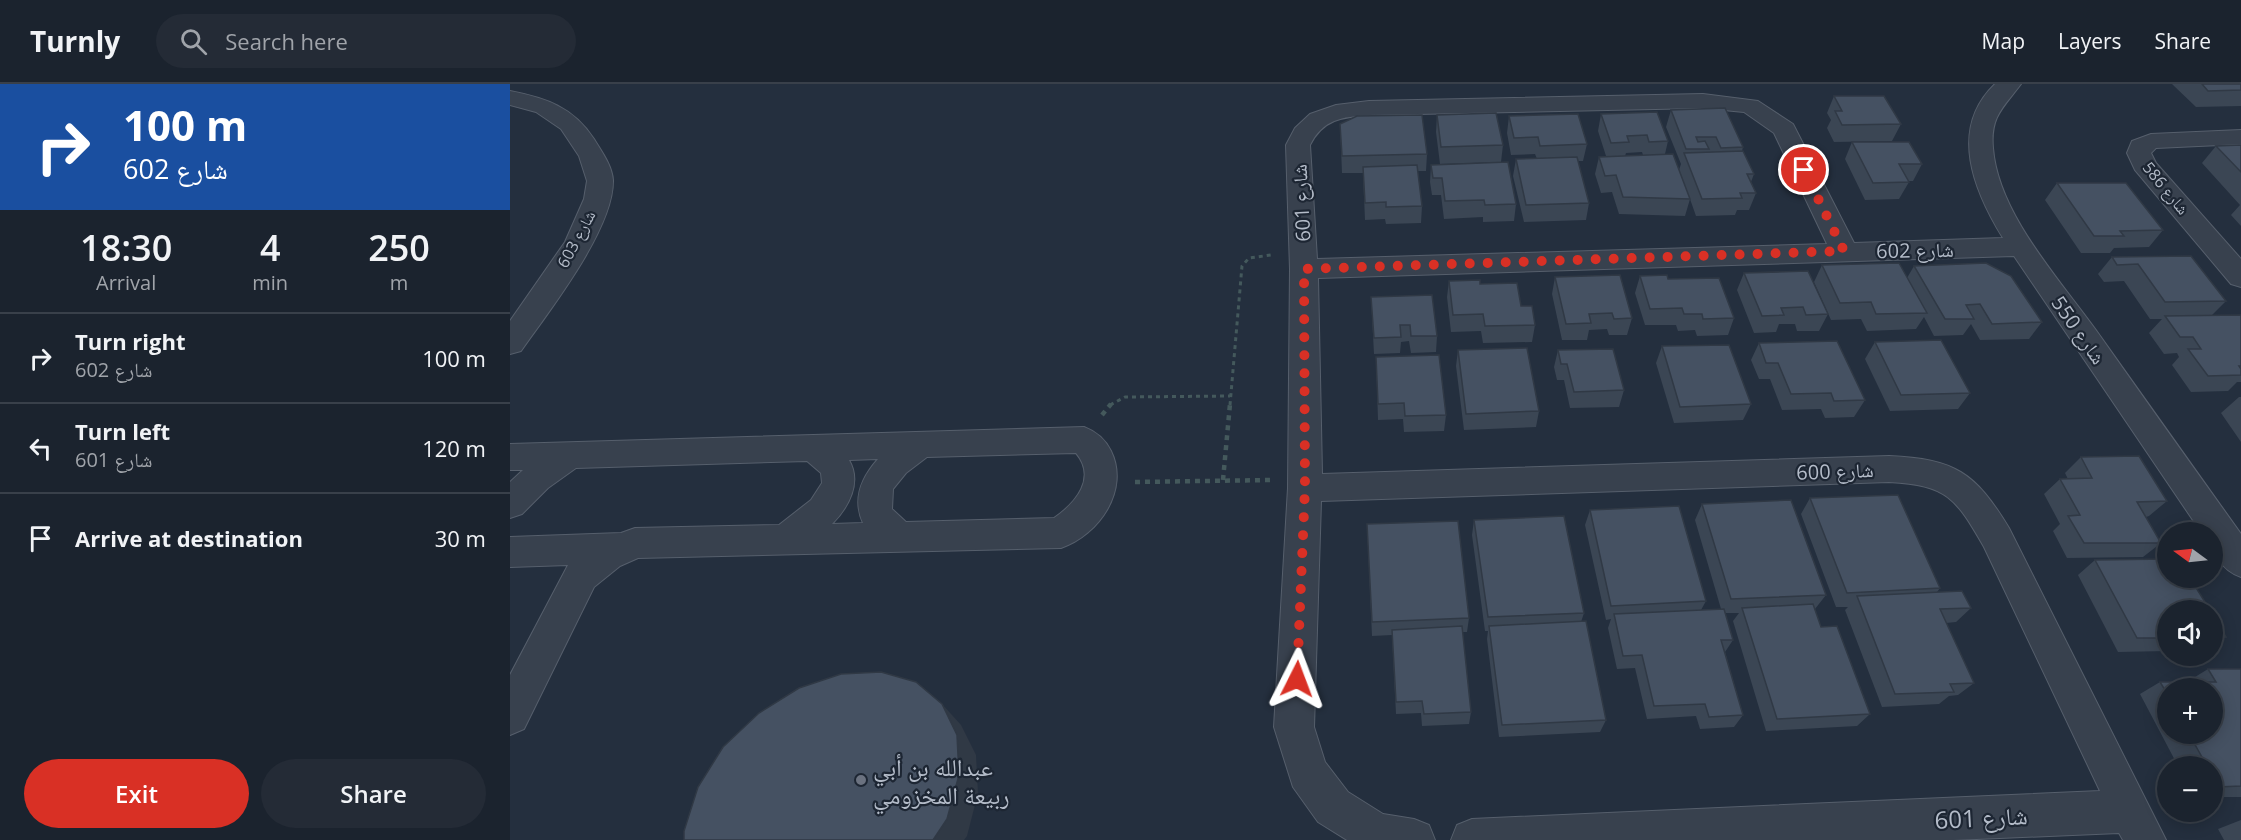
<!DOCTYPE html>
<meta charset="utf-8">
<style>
:root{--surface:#1b232e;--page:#242b36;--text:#f1f3f6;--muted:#a0a4aa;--line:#39404a;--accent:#d93025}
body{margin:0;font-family:"Open Sans","Noto Naskh Arabic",sans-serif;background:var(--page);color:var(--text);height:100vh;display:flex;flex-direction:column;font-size:22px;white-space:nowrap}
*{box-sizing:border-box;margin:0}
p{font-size:20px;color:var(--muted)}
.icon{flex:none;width:33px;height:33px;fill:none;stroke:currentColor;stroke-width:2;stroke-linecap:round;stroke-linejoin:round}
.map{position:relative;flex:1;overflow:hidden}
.sheet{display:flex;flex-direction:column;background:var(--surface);width:510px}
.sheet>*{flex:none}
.hud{background:#1a4fa0;color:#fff;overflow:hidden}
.needle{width:39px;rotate:285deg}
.controls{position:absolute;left:1647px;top:438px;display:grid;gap:12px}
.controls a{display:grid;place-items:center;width:66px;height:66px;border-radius:50%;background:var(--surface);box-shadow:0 3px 15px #0003,0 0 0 2px var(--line);font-size:30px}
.pin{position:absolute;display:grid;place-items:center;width:51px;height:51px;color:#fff;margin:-26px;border:3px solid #fff;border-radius:50%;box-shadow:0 2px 6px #0007}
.me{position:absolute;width:66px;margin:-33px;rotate:3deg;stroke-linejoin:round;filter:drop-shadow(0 0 4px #0008)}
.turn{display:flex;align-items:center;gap:21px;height:126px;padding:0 24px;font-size:27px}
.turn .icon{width:78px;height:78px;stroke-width:2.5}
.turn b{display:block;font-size:42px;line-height:51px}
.eta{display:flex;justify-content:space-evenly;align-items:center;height:102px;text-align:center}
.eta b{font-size:36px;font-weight:600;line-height:42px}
.primary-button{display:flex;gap:12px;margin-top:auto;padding:12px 24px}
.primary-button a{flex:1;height:69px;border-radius:36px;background:var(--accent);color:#fff;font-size:24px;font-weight:600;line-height:69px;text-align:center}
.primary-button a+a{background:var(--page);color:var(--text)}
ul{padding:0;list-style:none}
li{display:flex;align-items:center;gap:18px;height:90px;padding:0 24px;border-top:2px solid var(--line)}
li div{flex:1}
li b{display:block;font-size:22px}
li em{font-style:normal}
header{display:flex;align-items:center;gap:36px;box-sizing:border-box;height:84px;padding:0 30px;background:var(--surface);border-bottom:2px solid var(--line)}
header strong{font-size:28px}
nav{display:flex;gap:33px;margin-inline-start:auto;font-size:21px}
.search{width:420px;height:54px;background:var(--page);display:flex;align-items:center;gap:15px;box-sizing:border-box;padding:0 21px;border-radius:33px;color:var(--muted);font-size:22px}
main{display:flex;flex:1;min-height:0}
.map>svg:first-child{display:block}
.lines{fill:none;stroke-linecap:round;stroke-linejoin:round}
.minor-casing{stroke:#565f6c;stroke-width:2}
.path-far1{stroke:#44595c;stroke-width:3;stroke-dasharray:4 4;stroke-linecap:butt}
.path{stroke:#44595c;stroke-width:4.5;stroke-dasharray:5 5;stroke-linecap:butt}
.minor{fill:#38414e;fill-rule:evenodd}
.wall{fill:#3b4654;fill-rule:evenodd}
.shaded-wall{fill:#303945}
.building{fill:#455162;stroke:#303945;stroke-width:1.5}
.route{stroke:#d93025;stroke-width:10;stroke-dasharray:0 18}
.worship-dot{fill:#6b7280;stroke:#1d2633;stroke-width:2}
.labels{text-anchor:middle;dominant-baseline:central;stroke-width:4.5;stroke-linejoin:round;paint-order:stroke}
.far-street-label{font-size:16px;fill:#b4bcc9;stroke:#1d2633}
.street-label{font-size:20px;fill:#b4bcc9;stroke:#1d2633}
.near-poi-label{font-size:24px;fill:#b4bcc9;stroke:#1d2633;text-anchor:start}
.near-street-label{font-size:24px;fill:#b4bcc9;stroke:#1d2633}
</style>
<header>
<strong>Turnly</strong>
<div class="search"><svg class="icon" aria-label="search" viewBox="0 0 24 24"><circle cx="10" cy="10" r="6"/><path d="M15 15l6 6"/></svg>Search here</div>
<nav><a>Map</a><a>Layers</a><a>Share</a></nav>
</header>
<main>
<section class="sheet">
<div class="hud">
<div class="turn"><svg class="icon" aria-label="right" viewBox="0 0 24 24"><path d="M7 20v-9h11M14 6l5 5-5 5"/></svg><div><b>100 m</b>شارع 602</div></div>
</div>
<div class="eta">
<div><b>18:30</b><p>Arrival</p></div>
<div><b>4</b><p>min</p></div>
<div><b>250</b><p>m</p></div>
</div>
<ul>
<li><svg class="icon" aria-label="right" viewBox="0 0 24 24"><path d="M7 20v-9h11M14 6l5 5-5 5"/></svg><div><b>Turn right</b><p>شارع 602</p></div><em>100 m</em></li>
<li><svg class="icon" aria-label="left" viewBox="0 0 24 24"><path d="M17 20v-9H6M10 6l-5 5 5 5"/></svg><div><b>Turn left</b><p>شارع 601</p></div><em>120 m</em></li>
<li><svg class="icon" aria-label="arrive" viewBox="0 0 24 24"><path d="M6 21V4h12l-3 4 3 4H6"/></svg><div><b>Arrive at destination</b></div><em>30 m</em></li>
</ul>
<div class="primary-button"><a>Exit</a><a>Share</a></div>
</section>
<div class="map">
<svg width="1731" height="756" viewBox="0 0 1731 756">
<rect width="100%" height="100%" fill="#242f3e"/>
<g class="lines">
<g class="minor-casing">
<g id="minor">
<path d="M1485,0H1511C1494,23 1480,32 1483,64C1488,130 1551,197 1588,249C1635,316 1683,383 1731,450V493C1711,486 1702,469 1702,448H1691L1504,172L808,194L812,390L1379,372C1445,375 1465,388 1499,444L1656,756H1613L1609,749L1443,756H941L947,741L962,735L1590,707L1474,463C1446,414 1437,401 1379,398L811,417L804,643L815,678L838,708L873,730L904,735L919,741L925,756H837L808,738L783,703L764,643L778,404L780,185L776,61L785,44L800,30L826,21L859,17L1193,10L1248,17L1283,40L1344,159L1493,154C1464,107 1438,45 1485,0ZM1193,24L1234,28L1264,49L1317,160L807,175L800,61C813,35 832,33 859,31Z"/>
<path d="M0,7C36,14 63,23 84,55C91,67 102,81 103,96C104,145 39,227 11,267L0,270V237L55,158L74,115L77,97L69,72L51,45L26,28L0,21Z"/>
<path d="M1731,46V60L1646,64L1641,69L1646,79L1731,175V203L1721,200L1625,86L1617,69L1622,57L1641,50Z"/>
<path d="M574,343C587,348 595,355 601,367C620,406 589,451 551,464L128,474L110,482L84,503L14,645L0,651V591L58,481L0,483V453L111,449L125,444L269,441L301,416L312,399L311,389L297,377L66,384L38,404L12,430L0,434V398L13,386H0V360ZM566,369C587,394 566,419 544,434L396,438L382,425L383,405L396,389L417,373ZM368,375C351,394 342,415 353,439L322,440C339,423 352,398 339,376Z"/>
</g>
</g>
<g class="path-far1">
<path d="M600,321L615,313L720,312"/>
<path d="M720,321L732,182L739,174L761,171"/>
</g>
<g class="path">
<path d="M592,331L601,320"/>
<path d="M713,396L720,320"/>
<path d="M625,398L762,396"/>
</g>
<use href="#minor" class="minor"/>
</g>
<g class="wall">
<path d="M1662,0H1731V22L1686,23Z"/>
<path d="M1324,12L1391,40L1382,57L1324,58L1317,44L1321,36L1317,29Z"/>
<path d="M1161,26L1233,63L1232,67L1244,90L1241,98L1246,109L1239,126H1227L1225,131L1186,132L1180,115L1175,132L1109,130L1102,108L1091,109L1085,90L1089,73L1096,72L1088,47L1091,30L1158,57L1155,70L1169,86L1171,80L1156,43ZM1132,68L1133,71L1115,72L1116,69Z"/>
<path d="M927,31L993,61L991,78L930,80L926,48Z"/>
<path d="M999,32L1077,60L1073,77H1068L1079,119L1076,136L1014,138L1003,92L1006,75H1027L1025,70L1001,71L997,49Z"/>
<path d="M830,40L917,70L916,87H907L912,122L911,139L876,140L875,135L855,136L853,89H832Z"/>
<path d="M1342,58L1412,80L1403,97H1398L1399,98L1389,115L1355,116L1335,75Z"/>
<path d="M1731,61V142L1721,131L1730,121L1692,79L1706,62Z"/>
<path d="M921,81L1006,120L1004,137L973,138V133L934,135L931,111H922L920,98Z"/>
<path d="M1547,99L1653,146L1639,163L1604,164L1600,169H1571L1535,116Z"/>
<path d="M1681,172L1716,217L1702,231H1731V298H1727L1718,307L1681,308L1662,281L1669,273L1667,269L1654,270L1639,249L1652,235H1640L1614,197L1594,198L1588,190L1602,173Z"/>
<path d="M1312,181L1397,194L1404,182L1532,238L1519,255L1470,256L1461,240L1453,251L1424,252L1414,233L1406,245L1357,247L1351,235L1321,236L1304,198Z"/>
<path d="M1234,189L1318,230L1309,247H1287L1285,240H1269L1266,248L1244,249L1227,206Z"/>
<path d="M1130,192L1158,195L1224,234L1218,251L1187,252L1185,246L1168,247L1166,241H1135L1125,209Z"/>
<path d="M1045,193L1122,234L1117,251H1099L1097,245L1079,246L1077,256H1052L1042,210Z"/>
<path d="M939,197L970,200L1011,222L1025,241L1022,258L973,259L971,247L941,248L937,213Z"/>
<path d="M861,213L927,252L926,268L901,269L899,257L891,258L890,269L864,270Z"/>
<path d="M1365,258L1460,309L1448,325L1380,327L1355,275Z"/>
<path d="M1249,259L1355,316L1344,333L1315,334L1311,325L1272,326L1260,295H1249L1241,276Z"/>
<path d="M1152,262L1241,320L1233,336L1164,339L1146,279Z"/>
<path d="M948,266L1029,327L1026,343L954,346L946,282Z"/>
<path d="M1048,266L1114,306L1109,323L1060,324L1054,296H1047L1044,283Z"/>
<path d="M866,273L936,331L934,347L894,348L893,335L868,336Z"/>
<path d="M1729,313H1731V358L1711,329Z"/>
<path d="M1571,373L1657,417L1639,432L1636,433L1651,459L1633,473L1557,474L1543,447L1550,440L1534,410L1550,395H1558L1555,389Z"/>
<path d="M1300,414L1430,504L1427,508L1461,524L1446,538L1436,539L1464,599L1448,611L1439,612L1429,620L1372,623L1335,526L1338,523H1326L1291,430Z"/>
<path d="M1192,420L1316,511L1305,525L1311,543L1360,630L1347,642L1256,647L1223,537L1229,529H1215L1223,556L1215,568L1233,631L1224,643L1190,645L1186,632L1137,635L1125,584L1107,585L1098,544L1101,535L1096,536L1075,441L1080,426L1196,517L1191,526L1211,525L1185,436Z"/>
<path d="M964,436L1074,529L1071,538L1096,636L1090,648L989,653L977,555L978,547H975L962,451Z"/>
<path d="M857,440L959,534L957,548H952L961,628L959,640L912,642L911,629L886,630L882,551L862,552Z"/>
<path d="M1585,476L1658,526V567L1608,568L1568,491Z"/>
<path d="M1702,530L1716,553L1702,562Z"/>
<path d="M1698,585H1731V713H1702V682H1668L1630,610L1650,598H1677ZM1658,604L1702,650H1658Z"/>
<path d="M1731,736V756H1714L1708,745Z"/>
</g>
<path class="shaded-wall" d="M432,620L451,641L466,671L468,709L457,752L454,756H423Z"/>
<g class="building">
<path d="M1692,0H1731V6L1698,7Z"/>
<path d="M1324,12H1374L1391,40L1332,41L1325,27H1332Z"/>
<path d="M1215,24L1233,63L1211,64L1206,53H1186L1188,58L1195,57L1199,65H1176L1161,26Z"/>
<path d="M1147,28L1158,57L1139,58L1137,51L1117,52L1119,58L1101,59L1091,30Z"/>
<path d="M986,29L993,61L931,63L927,31Z"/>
<path d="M1068,30L1077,60L1030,62L1028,53L1004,54L999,32Z"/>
<path d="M912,31L917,70L832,72L830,40L847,32Z"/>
<path d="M1342,58H1399L1412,80H1389L1399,98L1363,99Z"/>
<path d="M1731,61V88L1706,62Z"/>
<path d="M1233,67L1244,90H1237L1246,109H1230L1232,114L1192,115L1174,69Z"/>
<path d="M1163,70L1180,115L1113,113L1106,91L1095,92L1089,73Z"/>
<path d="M1067,73L1079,119L1016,121L1006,75Z"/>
<path d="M998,78L1006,120L975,121L974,116L935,117L932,94H923L921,81Z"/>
<path d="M907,81L912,122L876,123V118L855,119L853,83Z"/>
<path d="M1547,99H1616L1653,146L1610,147L1614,152H1584Z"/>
<path d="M1681,172L1716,217L1655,218L1628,180L1607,181L1602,173Z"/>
<path d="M1389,179L1417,229L1366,230L1361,218L1330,219L1312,181Z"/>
<path d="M1476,179L1501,192L1532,238L1482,240L1470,220L1456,221L1464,235H1435L1404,182Z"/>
<path d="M1298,187L1318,230L1296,231L1293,223L1271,224L1274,231L1252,232L1234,189Z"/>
<path d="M1110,191L1122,234L1104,235L1102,229L1079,230L1081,239L1056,240L1045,193Z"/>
<path d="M1157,191L1158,195L1209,194L1224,234L1193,235L1192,230H1174L1172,224L1140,225L1130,192Z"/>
<path d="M970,196V200L1007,199L1011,222H1022L1025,241L975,242L973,230L943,231L939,197Z"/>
<path d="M922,211L927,252H901L900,241H890L891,253L864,254L861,213Z"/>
<path d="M1731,231V282H1729L1731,285V291L1698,292L1678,265H1691L1683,253H1670L1655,232Z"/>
<path d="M1431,256L1460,309L1391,311L1365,258Z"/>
<path d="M1327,257L1355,316L1324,317L1321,309L1281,310L1268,279H1256L1249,259Z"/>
<path d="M1219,261L1241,320L1170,323L1152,262Z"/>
<path d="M1017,264L1029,327L956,330L948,266Z"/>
<path d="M1103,265L1114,306L1064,308L1057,280H1051L1048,266Z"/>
<path d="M929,271L936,331L895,332L894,319L868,320L866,273Z"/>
<path d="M1629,372L1657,417L1627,418L1651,459H1574L1558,432L1570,431L1550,395L1582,394L1571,373Z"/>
<path d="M1388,411L1430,504L1337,509L1300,414Z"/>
<path d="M1281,416L1316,511L1221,515L1192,420Z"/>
<path d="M1169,422L1196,517L1101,522L1080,426Z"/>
<path d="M1054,432L1074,529L978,533L964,436Z"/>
<path d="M948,437L959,534L862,538L857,440Z"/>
<path d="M1658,475V494H1680L1700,526H1658V554H1627L1585,476Z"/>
<path d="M1452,507L1461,524L1430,525L1464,599L1440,600L1444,608L1385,610L1347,512Z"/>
<path d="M1303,520L1311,543L1327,542L1360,630L1267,635L1232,524Z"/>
<path d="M1214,525L1223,556H1211L1233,631L1199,633L1195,620L1144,622L1132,571L1113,572L1104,530Z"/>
<path d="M1702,530L1716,553H1702Z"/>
<path d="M1076,537L1096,636L992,641L979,542Z"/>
<path d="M952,542L961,628L914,630L912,617L886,618L882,546Z"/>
<path d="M1698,585H1731V702L1708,703L1702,693V682H1697L1679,650H1702V604H1658V611L1650,598H1706Z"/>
<path d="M371,588L406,598L432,620L447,651L449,691L437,735L423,756H174V747L188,703L213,663L249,629L289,604L331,590Z"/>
</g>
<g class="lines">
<path class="route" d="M787,595L795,404L794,185L1334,167L1294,86"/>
</g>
<circle class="worship-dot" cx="351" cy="696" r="6"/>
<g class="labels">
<g class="far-street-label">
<text transform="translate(1656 104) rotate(51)">شارع 586</text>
<text transform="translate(66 155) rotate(-62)">شارع 603</text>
</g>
<g class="street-label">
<text transform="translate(791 119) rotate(-93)">شارع 601</text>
<text transform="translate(1405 166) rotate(-1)">شارع 602</text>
<text transform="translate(1569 246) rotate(55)">شارع 550</text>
<text transform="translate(1325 387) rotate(-2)">شارع 600</text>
</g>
<g class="near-poi-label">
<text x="363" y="682">عبدالله بن أبي<tspan x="363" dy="28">ربيعة المخزومي</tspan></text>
</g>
<g class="near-street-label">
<text transform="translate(1471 733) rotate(-3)">شارع 601</text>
</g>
</g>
</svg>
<div class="controls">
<a><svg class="needle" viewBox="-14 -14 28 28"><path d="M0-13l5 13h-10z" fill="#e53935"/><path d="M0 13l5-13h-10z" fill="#a0a4aa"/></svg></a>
<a><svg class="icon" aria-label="sound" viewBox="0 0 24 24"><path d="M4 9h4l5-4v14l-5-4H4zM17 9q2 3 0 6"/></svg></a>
<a>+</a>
<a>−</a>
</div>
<div class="pin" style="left:1294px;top:86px;background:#d93025"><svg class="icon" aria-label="arrive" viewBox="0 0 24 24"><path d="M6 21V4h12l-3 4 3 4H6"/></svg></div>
<svg class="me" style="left:787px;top:595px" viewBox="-20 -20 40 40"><path d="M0-17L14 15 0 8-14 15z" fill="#d93025" stroke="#fff" stroke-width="4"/></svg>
</div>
</main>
